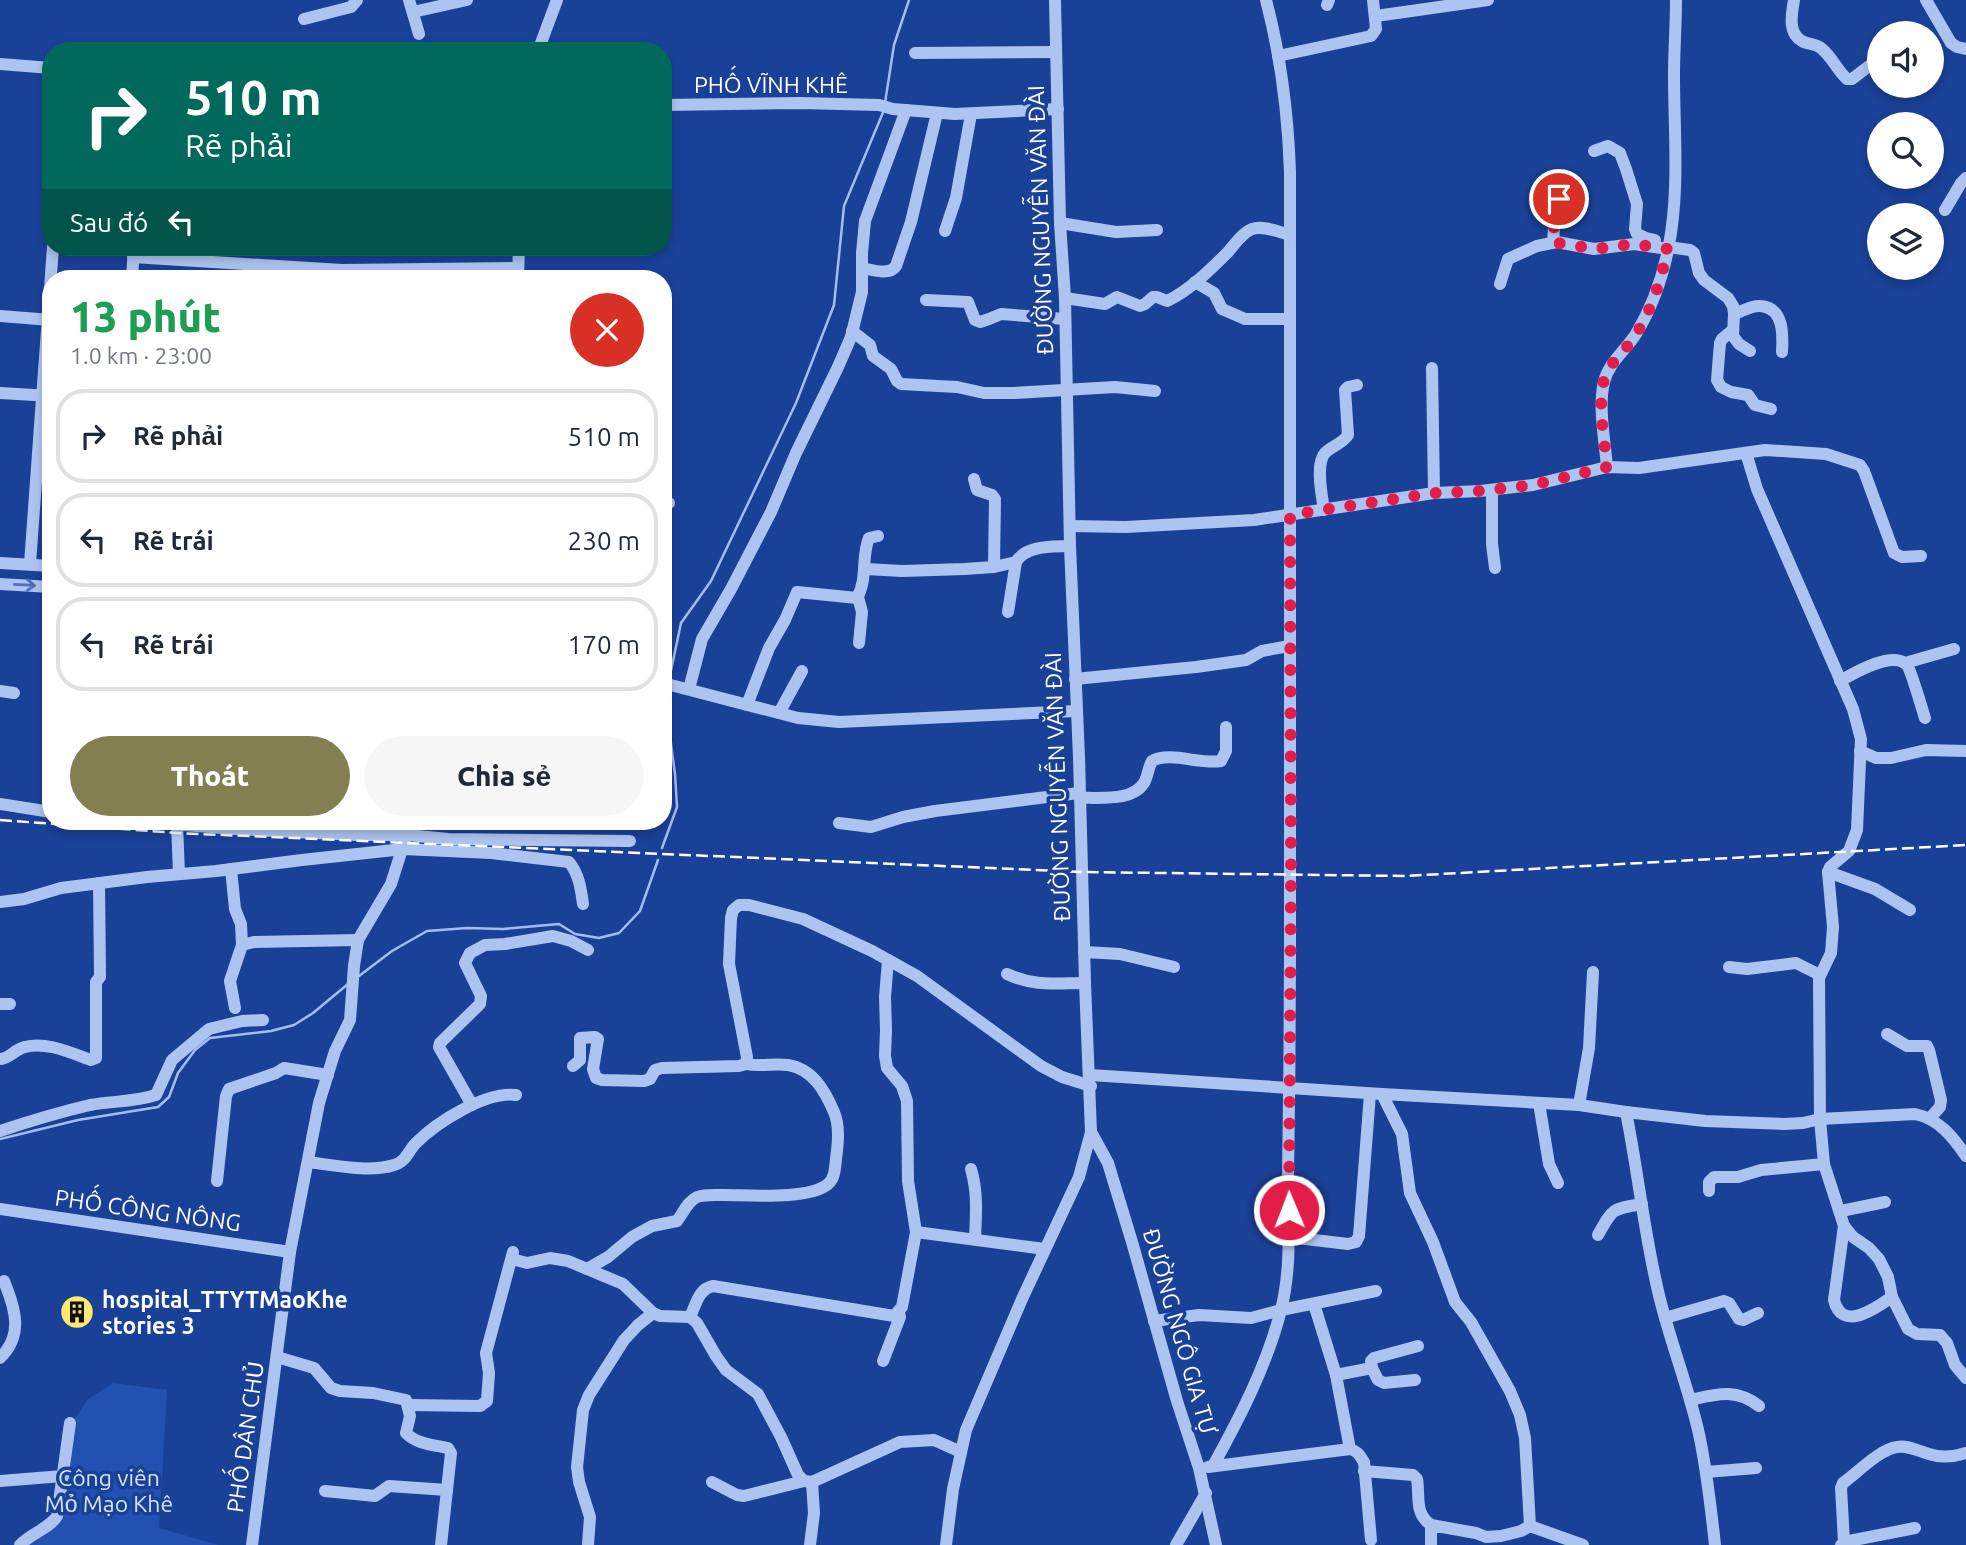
<!DOCTYPE html>
<html lang="vi">
<meta charset="utf-8">
<style>
:root{--surface:#fff;--page:#f6f6f7;--text:#1f2937;--muted:#747a83;--line:#e0e1e3;--accent:#847f50}
body{margin:0;font-family:Ubuntu,sans-serif;background:var(--page);color:var(--text);height:100vh;display:flex;flex-direction:column;font-size:26px;white-space:nowrap}
*{box-sizing:border-box;margin:0}
p{font-size:23px;color:var(--muted)}
.icon{flex:none;width:38px;height:38px;fill:none;stroke:currentColor;stroke-width:2;stroke-linecap:round;stroke-linejoin:round}
.map{position:relative;flex:1;overflow:hidden}
.details{position:absolute;left:42px;top:270px;width:630px;height:560px;display:flex;flex-direction:column;background:var(--surface);border-radius:28px;box-shadow:0 4px 10px #0003}
.details>*{flex:none}
.banner{position:absolute;left:42px;top:42px;width:630px;height:214px;border-radius:28px;box-shadow:0 4px 10px #0003;background:#00695c;color:#fff;overflow:hidden}
.controls{position:absolute;left:1867px;top:21px;display:grid;gap:14px}
.controls a{display:grid;place-items:center;width:77px;height:77px;border-radius:50%;background:var(--surface);box-shadow:0 4px 10px #0003;font-size:35px}
.pin{position:absolute;display:grid;place-items:center;width:60px;height:60px;color:#fff;margin:-30px;border:4px solid #fff;border-radius:50%;box-shadow:0 2px 7px #0007}
.me{position:absolute;width:77px;margin:-38px;rotate:359deg;stroke-linejoin:round;filter:drop-shadow(0 0 5px #0008)}
.turn{display:flex;align-items:center;gap:24px;height:147px;padding:0 28px;font-size:32px}
.turn .icon{width:91px;height:91px;stroke-width:2.5}
.turn b{display:block;font-size:49px;line-height:60px}
.then{display:flex;align-items:center;height:66px;padding:0 28px;background:#0003;gap:14px;font-size:26px}
.round{display:grid;place-items:center;flex:none;width:74px;height:74px;border-radius:37px;background:var(--page)}
.headline{display:flex;align-items:center;justify-content:space-between;height:119px;padding:0 28px}
h1{font-size:42px;font-weight:800;line-height:52px;color:#1e9e55}
.action{display:flex;gap:14px;margin-top:auto;padding:14px 28px}
.action a{flex:1;height:80px;border-radius:42px;background:var(--accent);color:#fff;font-size:28px;font-weight:800;line-height:80px;text-align:center}
.action a+a{background:var(--page);color:var(--text)}
ul{padding:0;list-style:none}
li{display:flex;align-items:center;gap:21px;height:94px;margin:0 14px 10px;padding:0 14px;border:4px solid var(--line);border-radius:28px}
li div{flex:1}
li b{display:block;font-size:26px}
li em{font-style:normal}
.map>svg:first-child{display:block}
.green{fill:#2351b1}
.lines{fill:none;stroke-linecap:round;stroke-linejoin:round}
.stream{stroke:#a1bdf2;stroke-width:2.5}
.minor{stroke:#aec4f0;stroke-width:12}
.rail{stroke:#fff;stroke-width:2.5;stroke-dasharray:12 5;stroke-linecap:butt}
.oneway{stroke:#4e6fb7}
.route{stroke:#e11d48;stroke-width:12;stroke-dasharray:0 21.6}
.labels{text-anchor:middle;dominant-baseline:central;stroke-width:7;stroke-linejoin:round;paint-order:stroke}
.street-label{font-size:23px;fill:#fff;stroke:#1a4198}
.poi-label{font-size:23px;font-weight:bold;fill:#fff;stroke:#1a4198;text-anchor:start}
.park-label{font-size:23px;fill:#d5e2fb;stroke:#1a4198}
</style>
<div class="map">
<svg width="1966" height="1545" viewBox="0 0 1966 1545">
<rect width="100%" height="100%" fill="#1a4198"/>
<path class="green" d="M113,1383L167,1390L159,1528L219,1545H19L48,1521L70,1426L88,1399Z"/>
<g class="lines">
<g class="stream">
<path d="M885,103L894,45L909,0"/>
<path d="M669,680L681,623L711,581L796,403L834,305L844,206L884,110"/>
<path d="M662,848L677,807L675,774L667,714V687"/>
<path d="M359,976L392,951L427,931L467,928L503,929L559,924L575,934L599,938L619,933L640,911L658,860"/>
<path d="M0,1139L78,1120L158,1107L169,1097L178,1073L195,1050L210,1038L271,1031L294,1025L313,1013L348,984"/>
</g>
<g class="minor">
<path d="M409,0L419,34"/>
<path d="M1794,0C1792,13 1787,33 1802,41C1808,45 1816,43 1822,49C1832,57 1837,70 1847,79H1852L1877,60"/>
<path d="M1926,0L1951,43L1957,47L1966,49"/>
<path d="M1327,5L1329,0"/>
<path d="M413,12L467,0"/>
<path d="M1376,16L1488,0"/>
<path d="M304,19L351,7L357,0"/>
<path d="M538,51L557,0"/>
<path d="M915,53L1056,52"/>
<path d="M1278,56L1371,36L1376,29L1373,0"/>
<path d="M0,64L51,68"/>
<path d="M663,105L800,103L879,105L893,109L955,114L1058,109"/>
<path d="M1594,151L1608,146L1620,153L1626,169L1637,204L1635,229L1637,234L1646,238L1655,240"/>
<path d="M1945,210L1961,183L1966,178"/>
<path d="M1060,223L1116,232L1157,230"/>
<path d="M945,231L956,198L971,114"/>
<path d="M1553,242L1555,213L1559,199"/>
<path d="M1668,247L1690,250L1694,253L1699,273L1704,280L1728,298L1733,306L1734,314L1733,336L1739,344L1750,351"/>
<path d="M133,257L342,270L518,268"/>
<path d="M862,268C873,270 889,276 896,266L911,222L937,113"/>
<path d="M132,278L134,247"/>
<path d="M518,278L519,247"/>
<path d="M1195,282L1214,293L1222,309L1245,319H1290"/>
<path d="M1500,284L1508,259L1537,246L1557,242L1594,249L1634,244L1668,249"/>
<path d="M1065,298L1105,304L1117,297L1140,306L1145,304L1153,297H1157L1167,301C1189,291 1211,269 1228,252C1234,245 1242,233 1252,229C1263,225 1279,232 1290,235"/>
<path d="M926,300L968,302L975,320L980,322L989,319L1001,314L1065,319"/>
<path d="M1734,314C1743,311 1752,305 1761,306C1784,308 1783,335 1782,352"/>
<path d="M0,316L51,320"/>
<path d="M1733,330L1722,339L1720,343L1717,380L1721,387L1731,392L1748,395L1755,405L1771,409"/>
<path d="M852,331L870,345L873,356L891,369L897,381L901,384L957,387L984,393H1014L1115,387L1155,391"/>
<path d="M1432,368L1434,493"/>
<path d="M0,393L51,396"/>
<path d="M1746,453L1757,489L1853,709L1861,739L1857,830L1849,851L1830,867L1828,872L1833,927L1831,953L1819,978L1820,1119L1824,1164L1844,1226L1853,1237L1869,1248L1879,1259L1888,1277L1892,1297L1908,1329L1917,1334L1940,1335L1947,1343L1955,1365L1966,1378"/>
<path d="M1607,467C1605,442 1598,407 1604,382C1609,362 1625,351 1636,334C1651,309 1662,279 1668,250C1680,192 1674,133 1674,75C1674,50 1676,25 1676,0"/>
<path d="M974,479L977,490L992,495L995,499L994,567"/>
<path d="M1492,490V544L1495,568"/>
<path d="M663,502L669,503"/>
<path d="M1324,510C1322,496 1315,464 1325,453C1332,446 1342,444 1348,435L1345,390L1348,387L1357,385"/>
<path d="M1070,526L1126,527L1254,520L1434,493L1480,491L1533,485L1607,467L1639,468L1765,450L1826,454L1860,465L1864,471L1894,553L1902,557L1921,556"/>
<path d="M0,563L51,566"/>
<path d="M30,564L53,247"/>
<path d="M866,569L902,571L964,569L994,567L1016,562C1026,545 1051,547 1070,546"/>
<path d="M0,584L51,587"/>
<path d="M858,597L862,612L859,643"/>
<path d="M1008,612L1016,562"/>
<path d="M1905,663L1954,649"/>
<path d="M1075,679L1196,667L1246,660L1262,651L1289,646"/>
<path d="M1840,681C1854,673 1893,650 1907,665C1911,670 1922,709 1925,718"/>
<path d="M663,683L798,718L839,722L1076,711"/>
<path d="M689,689L702,639L731,589L771,512L796,453L838,367L851,337L862,292V253L865,221L906,110"/>
<path d="M0,691L14,693"/>
<path d="M747,705L769,648L785,620L797,592L857,598C868,579 861,556 869,538L878,536"/>
<path d="M779,713L802,671"/>
<path d="M1860,751L1876,758H1891L1926,750L1966,751"/>
<path d="M1080,798C1100,797 1132,802 1144,783C1148,776 1148,768 1152,761C1170,751 1201,765 1221,761L1226,751V727"/>
<path d="M0,804L51,812"/>
<path d="M131,821L236,829L357,835H408L448,839L630,841"/>
<path d="M839,823L871,827L903,817L935,811L1079,793"/>
<path d="M177,824L179,874"/>
<path d="M231,869L235,909L241,924L242,945"/>
<path d="M1828,872L1875,889L1910,910"/>
<path d="M0,902L24,899L61,888L147,877L216,871L302,860L403,849L491,853L569,862C579,874 581,889 583,904"/>
<path d="M1084,952L1120,954L1174,967"/>
<path d="M888,960L885,997L886,1030L885,1056L887,1068L902,1086L907,1101L908,1181L916,1232"/>
<path d="M1729,967L1747,969L1796,963L1820,975"/>
<path d="M1007,974C1035,987 1056,983 1085,983"/>
<path d="M0,1004H10"/>
<path d="M235,1008L230,981L242,945L254,942L358,940"/>
<path d="M1887,1034L1907,1046H1927L1929,1050L1941,1100L1940,1107L1930,1118"/>
<path d="M0,1059C9,1059 15,1049 25,1047C46,1041 71,1053 91,1060L96,1058V982L100,977L99,883"/>
<path d="M573,1066L580,1060V1038L595,1037L598,1039L593,1069L596,1078L602,1080L644,1081L650,1079L655,1070L662,1068L739,1066L746,1064L747,1057L729,964L731,918L733,910L739,905H749L803,919L872,951L917,976L1041,1066L1062,1077L1091,1086"/>
<path d="M1090,1075L1382,1094L1579,1105L1626,1112C1638,1172 1644,1232 1658,1291C1669,1339 1688,1385 1699,1434C1707,1471 1711,1508 1715,1545"/>
<path d="M1382,1094L1402,1134L1410,1193L1433,1242L1455,1302L1471,1322L1510,1391L1520,1415L1525,1438L1530,1526"/>
<path d="M1539,1103L1549,1164L1558,1183"/>
<path d="M472,1105L439,1047L440,1043L480,1004L481,996L465,963L470,953L485,945L505,944L553,936L571,941L588,950"/>
<path d="M1579,1105L1589,1048L1593,972"/>
<path d="M1626,1112L1705,1121L1784,1124L1803,1123L1820,1119L1915,1114C1939,1119 1953,1137 1966,1156"/>
<path d="M0,1131C30,1121 60,1112 90,1105C112,1101 134,1102 156,1095L172,1060L209,1029L242,1021L263,1020"/>
<path d="M1091,1132L1108,1163L1132,1242L1177,1401L1199,1468L1216,1545"/>
<path d="M308,1162C333,1165 370,1173 394,1165C406,1162 408,1151 416,1143C437,1122 486,1091 516,1095"/>
<path d="M971,1169C978,1193 976,1215 975,1239"/>
<path d="M217,1181L226,1096L229,1089L276,1073L284,1068L328,1075"/>
<path d="M1709,1191V1182L1714,1177H1738L1761,1170L1824,1164"/>
<path d="M0,1209L290,1252"/>
<path d="M1841,1211L1885,1202"/>
<path d="M1844,1226L1834,1300C1842,1333 1876,1308 1892,1297"/>
<path d="M1598,1235C1613,1208 1612,1209 1642,1204"/>
<path d="M1289,1237L1348,1244L1356,1242L1359,1236L1370,1094"/>
<path d="M512,1259L527,1263L550,1258L568,1261L623,1284L653,1313L660,1316L690,1317L697,1323L716,1356L726,1370L758,1394L781,1437L798,1475L804,1481L812,1482L900,1442L934,1440L961,1452"/>
<path d="M587,1269L608,1257L632,1237L652,1226L677,1221C684,1212 687,1202 697,1197C705,1194 715,1195 724,1195C748,1195 810,1200 828,1184C835,1178 835,1168 836,1159C838,1144 840,1126 834,1112C825,1091 813,1069 788,1065C774,1063 760,1067 746,1064"/>
<path d="M1314,1304L1336,1375L1350,1449C1358,1451 1360,1456 1364,1462L1371,1540"/>
<path d="M690,1317C696,1305 698,1289 713,1286L894,1316L902,1307L916,1232L1045,1249"/>
<path d="M1665,1318L1724,1301L1729,1303L1739,1319L1743,1320L1758,1313"/>
<path d="M1154,1321L1199,1315L1251,1318L1281,1310L1376,1291"/>
<path d="M277,1357L314,1368L331,1388L340,1391L373,1393L406,1400L410,1416L406,1433C416,1444 434,1445 448,1448L451,1453L441,1545"/>
<path d="M0,1358C24,1335 15,1308 4,1281"/>
<path d="M883,1361L900,1317L899,1313"/>
<path d="M1372,1368L1378,1380L1384,1383L1415,1380"/>
<path d="M1336,1375L1372,1368L1371,1361L1374,1358L1418,1346"/>
<path d="M1690,1400C1717,1394 1736,1388 1759,1406"/>
<path d="M409,1405L480,1406L487,1401L489,1373L486,1353L513,1252"/>
<path d="M1213,1466C1240,1417 1267,1365 1281,1310C1292,1266 1288,1223 1288,1179C1289,1104 1290,1030 1290,955C1290,694 1290,433 1290,172C1288,113 1281,57 1266,0"/>
<path d="M1208,1467L1350,1449"/>
<path d="M1364,1471L1413,1475L1417,1479C1420,1497 1414,1513 1431,1525"/>
<path d="M1706,1472L1756,1468"/>
<path d="M0,1481L63,1476"/>
<path d="M712,1482L737,1495L744,1496L804,1481"/>
<path d="M325,1491L375,1496L389,1486L447,1490"/>
<path d="M1844,1542L1915,1528"/>
<path d="M20,1545C31,1533 49,1529 57,1516L70,1423"/>
<path d="M252,1545L290,1252L319,1103L335,1051L350,1020L354,966L358,940L391,884L411,821"/>
<path d="M588,1545L590,1517L579,1482L577,1467L583,1410L589,1395L624,1340L638,1325L653,1313"/>
<path d="M810,1545L814,1513L812,1482"/>
<path d="M946,1545L953,1489L966,1430L1022,1299L1079,1177L1091,1132L1085,983L1079,757L1070,546L1065,298L1060,223L1055,0"/>
<path d="M1176,1545L1206,1493"/>
<path d="M1431,1545V1525L1476,1533L1486,1537L1501,1536L1521,1531L1530,1526L1583,1545"/>
<path d="M1841,1545L1844,1542L1841,1488L1843,1483C1857,1473 1880,1449 1897,1447C1908,1445 1918,1451 1929,1454C1941,1458 1954,1457 1966,1453"/>
</g>
<path class="rail" d="M0,820L177,833L1082,872L1405,876L1966,845"/>
</g>
<defs><path id="oneway-shaft" d="M-6 0H5M1.5-3L5.5 0L1.5 3" fill="none" stroke-width="1.6" stroke-linecap="round" stroke-linejoin="round" transform="scale(1.75)"/></defs>
<use class="oneway" href="#oneway-shaft" transform="translate(25 585) rotate(3)"/>
<g class="lines">
<path class="route" d="M1289,1210L1291,874L1290,515L1434,493L1480,491L1533,485L1607,467C1605,442 1597,405 1604,380C1610,361 1625,352 1635,336C1652,310 1661,279 1668,249L1634,244L1594,249L1553,242L1555,213L1559,199"/>
</g>
<defs>
<g id="building-disc" transform="scale(1.75)"><circle r="9.5" fill="#ffe86e" stroke="#1a4198"/><path d="M-4-6H4V6H1V3H-1V6H-4ZM-2.5-4.3h1.7v1.8h-1.7ZM.8-4.3h1.7v1.8H.8ZM-2.5-1h1.7V.8h-1.7ZM.8-1h1.7V.8H.8Z" fill="#111"/></g>
</defs>
<g fill-rule="evenodd">
<use href="#building-disc" x="77" y="1312"/>
</g>
<g class="labels">
<g class="street-label">
<text x="771" y="84">PHỐ VĨNH KHÊ</text>
<text transform="translate(1040 220) rotate(-92)">ĐƯỜNG NGUYỄN VĂN ĐÀI</text>
<text transform="translate(1057 787) rotate(-92)">ĐƯỜNG NGUYỄN VĂN ĐÀI</text>
<text transform="translate(148 1210) rotate(8)">PHỐ CÔNG NÔNG</text>
<text transform="translate(1180 1331) rotate(74)">ĐƯỜNG NGÔ GIA TỰ</text>
<text transform="translate(245 1437) rotate(-82)">PHỐ DÂN CHỦ</text>
</g>
<g class="poi-label">
<text x="102" y="1299">hospital_TTYTMaoKhe<tspan x="102" dy="26">stories 3</tspan></text>
</g>
<g class="park-label">
<text x="109" y="1477">Công viên<tspan x="109" dy="26">Mỏ Mạo Khê</tspan></text>
</g>
</g>
</svg>
<div class="controls">
<a><svg class="icon" aria-label="sound" viewBox="0 0 24 24"><path d="M4 9h4l5-4v14l-5-4H4zM17 9q2 3 0 6"/></svg></a>
<a><svg class="icon" aria-label="search" viewBox="0 0 24 24"><circle cx="10" cy="10" r="6"/><path d="M15 15l6 6"/></svg></a>
<a><svg class="icon" aria-label="layers" viewBox="0 0 24 24"><path d="M12 4l9 5-9 5-9-5zM3 14l9 5 9-5"/></svg></a>
</div>
<div class="pin" style="left:1559px;top:199px;background:#d93025"><svg class="icon" aria-label="arrive" viewBox="0 0 24 24"><path d="M6 21V4h12l-3 4 3 4H6"/></svg></div>
<svg class="me" style="left:1289px;top:1210px" viewBox="-20 -20 40 40"><circle r="17" fill="#e11d48" stroke="#fff" stroke-width="3"/><path d="M0-11L8 9 0 5-8 9z" fill="#fff"/></svg>
<div class="banner">
<div class="turn"><svg class="icon" aria-label="right" viewBox="0 0 24 24"><path d="M7 20v-9h11M14 6l5 5-5 5"/></svg><div><b>510 m</b>Rẽ phải</div></div>
<div class="then">Sau đó<svg class="icon" aria-label="left" viewBox="0 0 24 24"><path d="M17 20v-9H6M10 6l-5 5 5 5"/></svg></div>
</div>
<section class="details">
<div class="headline"><div><h1>13 phút</h1><p>1.0 km · 23:00</p></div><a class="round" style="background:#d93025;color:#fff"><svg class="icon" aria-label="close" viewBox="0 0 24 24"><path d="M6 6l12 12M18 6L6 18"/></svg></a></div>
<ul>
<li><svg class="icon" aria-label="right" viewBox="0 0 24 24"><path d="M7 20v-9h11M14 6l5 5-5 5"/></svg><div><b>Rẽ phải</b></div><em>510 m</em></li>
<li><svg class="icon" aria-label="left" viewBox="0 0 24 24"><path d="M17 20v-9H6M10 6l-5 5 5 5"/></svg><div><b>Rẽ trái</b></div><em>230 m</em></li>
<li><svg class="icon" aria-label="left" viewBox="0 0 24 24"><path d="M17 20v-9H6M10 6l-5 5 5 5"/></svg><div><b>Rẽ trái</b></div><em>170 m</em></li>
</ul>
<div class="action"><a>Thoát</a><a>Chia sẻ</a></div>
</section>
</div>
